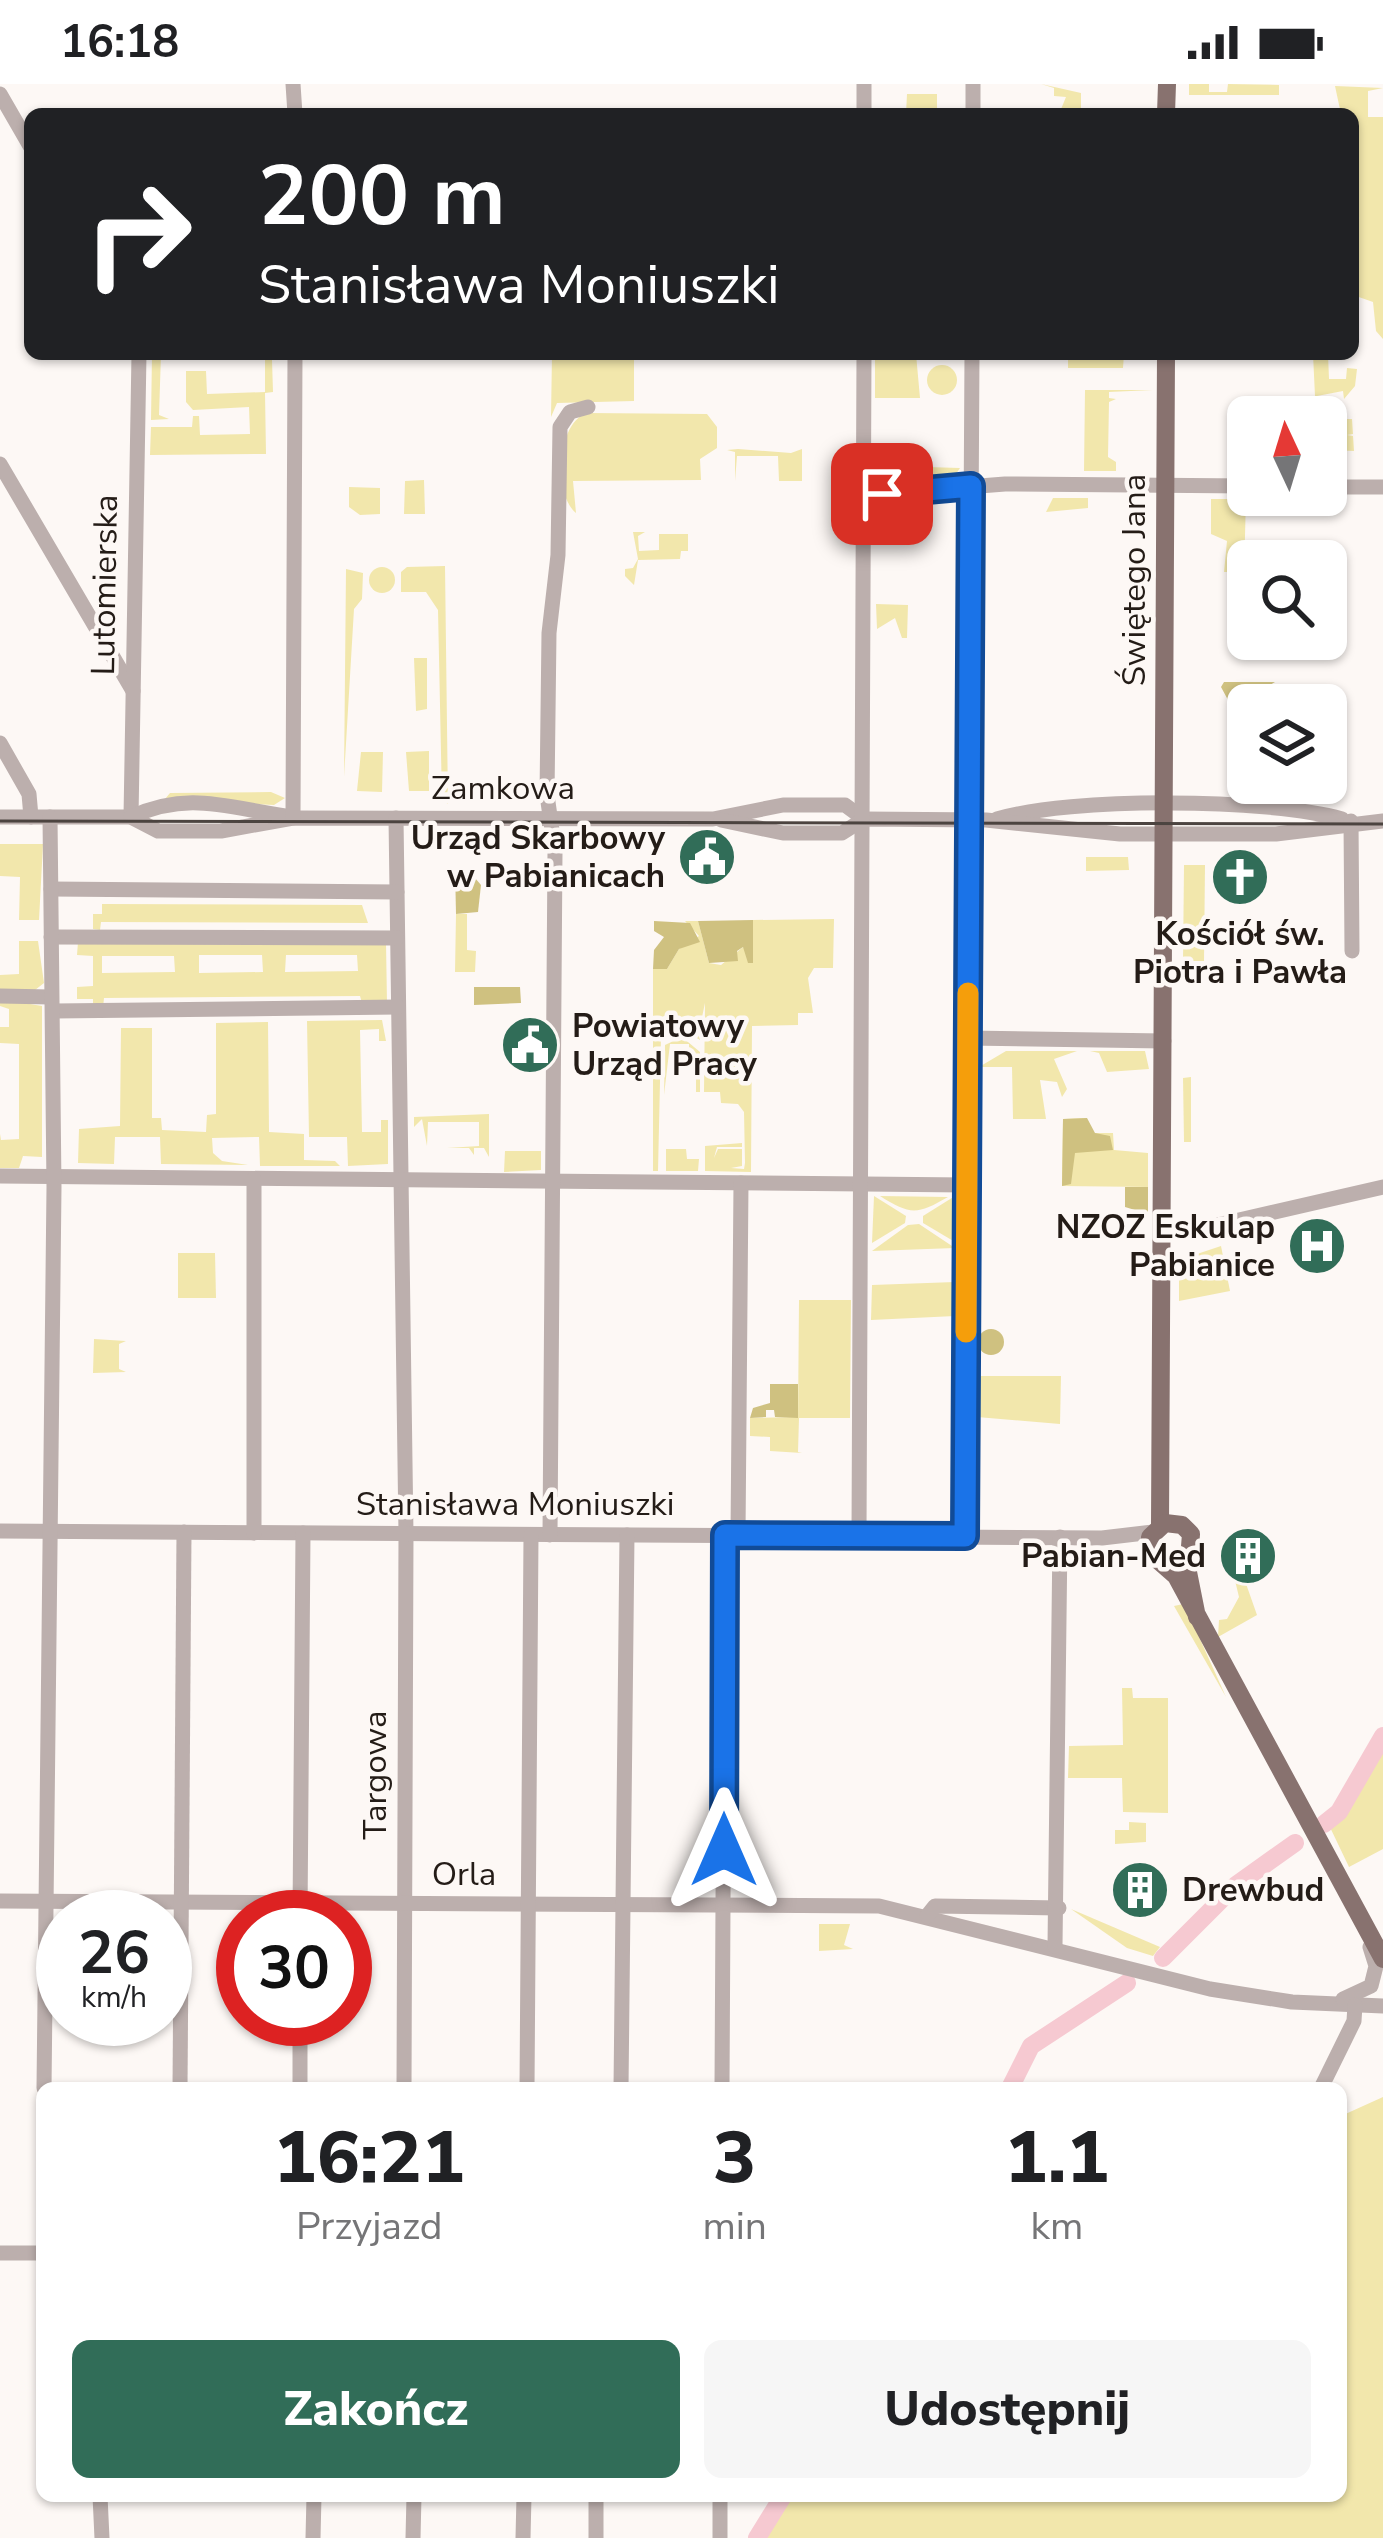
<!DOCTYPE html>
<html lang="pl">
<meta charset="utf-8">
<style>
:root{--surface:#fff;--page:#f6f6f6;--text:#202124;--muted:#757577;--accent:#316d58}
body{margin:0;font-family:"Nunito Sans",sans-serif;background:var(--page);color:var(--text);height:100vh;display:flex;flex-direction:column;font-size:45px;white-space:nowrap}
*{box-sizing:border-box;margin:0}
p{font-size:39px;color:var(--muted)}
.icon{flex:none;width:66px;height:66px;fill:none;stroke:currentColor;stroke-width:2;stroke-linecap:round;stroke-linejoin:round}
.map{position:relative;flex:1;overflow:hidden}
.details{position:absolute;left:36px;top:1998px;width:1311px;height:420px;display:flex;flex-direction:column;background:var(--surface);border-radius:18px;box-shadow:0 3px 9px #0004}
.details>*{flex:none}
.banner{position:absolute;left:24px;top:24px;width:1335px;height:252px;border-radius:18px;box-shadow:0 3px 9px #0004;background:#202124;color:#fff;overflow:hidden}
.needle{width:78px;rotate:356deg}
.buttons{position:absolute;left:1227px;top:312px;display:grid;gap:24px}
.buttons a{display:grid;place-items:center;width:120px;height:120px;border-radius:18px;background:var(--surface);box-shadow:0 3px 9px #0004;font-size:60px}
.speed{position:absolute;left:36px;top:1806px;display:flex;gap:24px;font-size:60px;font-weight:700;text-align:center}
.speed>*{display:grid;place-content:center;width:156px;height:156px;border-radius:50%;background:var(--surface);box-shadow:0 3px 9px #0004;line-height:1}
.speed small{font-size:30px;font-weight:400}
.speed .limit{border:18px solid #d22;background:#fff;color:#111}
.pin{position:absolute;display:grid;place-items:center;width:102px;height:102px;color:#fff;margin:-51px;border-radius:24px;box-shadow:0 6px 18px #0006}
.me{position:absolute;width:132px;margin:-66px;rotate:0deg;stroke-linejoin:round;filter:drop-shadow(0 0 9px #0008)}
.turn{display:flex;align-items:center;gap:42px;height:252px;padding:0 36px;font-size:54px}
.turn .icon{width:156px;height:156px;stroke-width:2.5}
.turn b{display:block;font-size:84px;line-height:102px}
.eta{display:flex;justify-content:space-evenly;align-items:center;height:204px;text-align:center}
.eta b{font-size:72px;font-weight:800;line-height:84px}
.button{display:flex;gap:24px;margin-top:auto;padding:24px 36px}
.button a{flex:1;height:138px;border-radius:18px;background:var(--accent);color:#fff;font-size:48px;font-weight:800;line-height:138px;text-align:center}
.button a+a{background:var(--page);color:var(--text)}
.status{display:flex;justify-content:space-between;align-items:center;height:84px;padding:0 60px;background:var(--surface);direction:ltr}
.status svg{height:33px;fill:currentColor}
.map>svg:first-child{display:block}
.green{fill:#f2e7ac;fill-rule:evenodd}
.forest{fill:#cfc180}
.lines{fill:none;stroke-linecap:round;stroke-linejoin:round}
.river{stroke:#f6c9d1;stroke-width:18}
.minor{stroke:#bcafad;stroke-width:15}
.major{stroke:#88726f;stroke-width:18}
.tram{stroke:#4c4440;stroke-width:3}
.route-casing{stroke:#114b97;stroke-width:30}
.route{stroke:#1a73e8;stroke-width:21}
.slow{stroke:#f59e0b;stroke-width:21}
.labels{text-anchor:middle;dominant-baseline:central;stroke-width:9;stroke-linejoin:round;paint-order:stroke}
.street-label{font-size:33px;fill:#241c17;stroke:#fdf8f5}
.poi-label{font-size:33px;font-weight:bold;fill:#241c17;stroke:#fdf8f5;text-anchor:end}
</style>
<div class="status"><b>16:18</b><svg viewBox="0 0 49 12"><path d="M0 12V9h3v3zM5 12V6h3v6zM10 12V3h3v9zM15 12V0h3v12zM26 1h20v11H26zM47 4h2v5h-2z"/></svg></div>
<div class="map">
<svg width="1383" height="2454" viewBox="0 0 1383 2454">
<rect width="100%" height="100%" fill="#fdf8f5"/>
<g class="green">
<path d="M1041,0L1081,9V30H1059L1066,13L1054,12V4Z"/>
<path d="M1189,0H1209V8H1227L1228,0L1279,1V11H1189Z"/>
<path d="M1335,2L1383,4L1368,7V33H1383V255L1376,247L1373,218L1353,211V135L1360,134L1353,133V30H1341Z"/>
<path d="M907,10H937V30H906Z"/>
<path d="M152,270H161L159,331L169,335L151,336Z"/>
<path d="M552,270H634V317L557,319L551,333Z"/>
<path d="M875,270H916L920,314H875Z"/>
<path d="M1068,270H1124L1123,284H1068Z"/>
<path d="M1313,270H1328L1329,295H1346L1347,284L1357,285L1355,302L1344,315L1343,307L1317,312L1316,326L1324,332L1316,333Z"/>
<path d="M265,276H272L273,308L265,309L266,370L150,371L151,343H192L193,332H199L200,351L250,350L249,323L193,326L186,318V287H206L207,310L265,308Z"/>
<circle cx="942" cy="296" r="15"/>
<path d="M1085,306H1153L1109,308V314L1116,315L1109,318L1108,373L1116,378V387H1084Z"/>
<path d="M1332,320H1344V335H1352L1353,350L1347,351L1353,352L1354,367L1327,366Z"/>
<path d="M587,329L707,330L717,343V364L700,375L701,396L573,397L576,429C553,411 557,338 587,329Z"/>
<path d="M738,365L791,369L802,365V397H779L778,372H737L735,397V368L727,366Z"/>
<path d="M893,382L960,384L954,393L893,395Z"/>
<path d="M424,396L425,430H404L405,397Z"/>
<path d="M349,403L380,404V430L360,431L349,423Z"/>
<path d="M1053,414H1088V424L1046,428Z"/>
<path d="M1211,415H1246L1244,488H1224L1227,457L1211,450Z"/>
<path d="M633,448H645L638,452L639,467L659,466V450H688V467H681L680,475L638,476L634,501L625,492V485L633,484L638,475Z"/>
<path d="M445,482L448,720L442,716L438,526L426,508H401V488L407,483Z"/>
<circle cx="382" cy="496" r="13"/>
<path d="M346,485L363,489L362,515L354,525L344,693Z"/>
<path d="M876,520L908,521L907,554H902L895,534L877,545Z"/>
<path d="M414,574H427V625L416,627Z"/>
<path d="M429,667V707H409L406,668Z"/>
<path d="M361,668H383L382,708L357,707Z"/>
<path d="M271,708L285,714L274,721L165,715L170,709Z"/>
<path d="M0,760H43L39,836H19L20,793L0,792Z"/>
<path d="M1086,773H1128L1129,786L1086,787Z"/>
<path d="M1184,781H1205L1204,877H1183Z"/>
<path d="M102,820L362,821L368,839L101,838L100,846L93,845V830H102Z"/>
<path d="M456,830H467V866L476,867L475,888H455Z"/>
<path d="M834,835L833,884H814L808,894L813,929H798V941L752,942L751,1088L705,1087V1062L742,1059V1063H717L714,1074L718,1065H742V1082L731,1084L744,1085L745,1079L744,1028L738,1020L721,1019L720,1008H704L705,919L701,938L689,939L701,940L700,956L684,946L661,953L658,1087H653V885H667L679,865L699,852L685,837H698L709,879L721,881L743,863L753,878V836Z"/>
<path d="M19,857H38L44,899L35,906L0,908V891L19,890Z"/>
<path d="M78,858L386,859L387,919H362L360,912L104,914L103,924H93V915H77V903L93,902V872L77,871ZM199,871H262L263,888L199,889ZM286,871H357L358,887L285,888ZM102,872H174L175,888L102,889Z"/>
<path d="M0,915L42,922V1073L23,1072L19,1084H0V1050L1,1056L19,1055V960L0,959V943H9V925L0,922Z"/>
<path d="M382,936L386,957H379V945L360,946L362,1048H381V1036H388V1080L348,1082L347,1053H309L307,937Z"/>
<path d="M268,938L269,1048L304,1050V1076L335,1077L340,1082H260L259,1053L212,1054L213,1069L222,1077L248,1081L161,1080L160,1053H115L114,1080L78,1079L79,1045L120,1042L121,944H152V1034H161L162,1046L206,1048L207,1031L216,1030V939Z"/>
<path d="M682,953L700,968V1008H696V982L689,985V960H670L664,1011L665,961Z"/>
<path d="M1006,967H1077L1054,975L1067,1005L1062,1013L1057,998L1040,996L1046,1035H1013L1012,983H979Z"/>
<path d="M1090,967H1145L1149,985L1107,988L1099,969Z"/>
<path d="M1191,993V1058H1184L1183,994Z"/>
<path d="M489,1030V1073L484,1064H474V1071L469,1064H447L479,1062V1038H428L427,1062L422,1035L414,1043V1033Z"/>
<path d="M1087,1034V1049H1113L1114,1066L1148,1069V1103L1062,1102L1063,1035Z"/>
<path d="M666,1065H686L687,1075H699L698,1087H666Z"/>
<path d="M505,1067H541V1086L504,1088Z"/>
<path d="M874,1112L906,1132L905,1139L872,1159Z"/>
<path d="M880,1112L948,1113C917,1131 910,1131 880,1112Z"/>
<path d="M955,1112V1158L923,1139V1132Z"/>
<path d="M919,1140L955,1164L872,1167L908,1141Z"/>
<path d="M1221,1162L1230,1207L1179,1217V1176Z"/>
<path d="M178,1169H215L216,1214H178Z"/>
<path d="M955,1198V1232L871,1236L872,1201Z"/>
<path d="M799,1216H851L850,1334H799L798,1368L802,1369L770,1367V1353L750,1352V1334L798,1333Z"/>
<path d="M94,1255L126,1257L119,1260V1285L126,1288L93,1289Z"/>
<path d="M977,1292H1061L1060,1340L977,1333Z"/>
<path d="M1238,1477L1257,1531L1218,1553L1219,1536L1227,1535L1239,1513L1231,1480Z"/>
<path d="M1183,1520L1186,1524L1226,1613L1174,1522Z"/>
<path d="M1122,1604H1132L1133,1614H1168V1729L1123,1728L1122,1694H1068L1069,1662L1123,1661Z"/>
<path d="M1383,1652V1765L1349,1783L1327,1737L1339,1728Z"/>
<path d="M1129,1738L1146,1739V1758L1115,1760V1746H1129Z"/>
<path d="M1071,1825L1160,1863L1153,1872L1127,1864Z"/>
<path d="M819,1840H850L844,1861L853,1865L819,1867Z"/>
<path d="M1383,2013V2454H765L791,2412H1341V2032Z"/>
</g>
<g class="forest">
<path d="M1275,598L1265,604L1260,618L1265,621H1248V626H1241V608L1233,607L1228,616L1221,603L1224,598Z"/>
<path d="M455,785L469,787L481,801L478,828L456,830Z"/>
<path d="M753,836V879H748L743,863L737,867L738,877L709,879L698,837Z"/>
<path d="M654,837L690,839L700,858L679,865L667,885H653L654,866L664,853L654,847Z"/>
<path d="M474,903H520L521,919L474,921Z"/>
<path d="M1087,1034L1095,1049L1110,1052L1113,1066L1075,1069L1071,1100L1062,1102L1063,1035Z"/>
<path d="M1125,1103H1148V1130L1125,1123Z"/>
<circle cx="991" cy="1258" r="13"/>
<path d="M770,1300H798V1334L775,1333L774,1326H766V1333L750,1334L753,1324L770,1319Z"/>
</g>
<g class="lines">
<g class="river">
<path d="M1324,1740L1339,1728L1383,1652"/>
<path d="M1163,1874L1236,1801L1295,1759"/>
<path d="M1010,2004L1031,1962L1127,1899"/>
<path d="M757,2454L783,2412"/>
</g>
<g class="minor">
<path d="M293,0L295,30"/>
<path d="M864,0V30"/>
<path d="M0,10L30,62"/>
<path d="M973,30V0"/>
<path d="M0,380L133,607"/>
<path d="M1326,403H1383"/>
<path d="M865,411L1005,400L1248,402"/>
<path d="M0,659L29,710L31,733"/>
<path d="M0,733H131L158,747H221L293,734L713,735L783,721H845L864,735"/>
<path d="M131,733L139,270"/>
<path d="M131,733C188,707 225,723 285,732"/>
<path d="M293,734L295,270"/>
<path d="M396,734L406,1450L404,2004"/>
<path d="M997,735C1070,713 1267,714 1342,735"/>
<path d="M721,736L783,749H842L864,735L986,736L1120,750H1276L1383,737"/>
<path d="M1351,737L1352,867"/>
<path d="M51,805L397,808"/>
<path d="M51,853L397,854"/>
<path d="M0,912L51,913"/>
<path d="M55,927L398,923"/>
<path d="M967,954L1164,957"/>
<path d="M0,1092L967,1101"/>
<path d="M1163,1148H1187L1383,1103"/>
<path d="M0,1447L1102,1454L1153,1448"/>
<path d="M254,1449V1095"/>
<path d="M550,1451L555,767L547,711L549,549L558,471L560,343L570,328L588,323"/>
<path d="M738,1451L741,1099"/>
<path d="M859,1452L864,270"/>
<path d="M965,1452L972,270"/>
<path d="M0,1817L879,1822L1210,1905L1292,1918L1383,1922"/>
<path d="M927,1832L935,1822L1059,1824"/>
<path d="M300,1833L303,1449"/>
<path d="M1055,1862L1060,1453"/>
<path d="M1343,1915L1371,1902L1376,1882L1370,1863"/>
<path d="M44,2004L54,1103L50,733"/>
<path d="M180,2004L184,1448"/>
<path d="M300,2004V1935"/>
<path d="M527,2004L531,1451"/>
<path d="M621,2004L627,1451"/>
<path d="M722,2004L725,1451"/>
<path d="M1321,2004L1354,1937L1355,1921"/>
<path d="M0,2169H42"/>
<path d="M100,2412L102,2454"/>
<path d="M313,2454L314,2412"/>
<path d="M413,2454L414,2412"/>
<path d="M523,2454L524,2412"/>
<path d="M596,2454V2412"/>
<path d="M720,2454V2412"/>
</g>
<g class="major">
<path d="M1166,30L1167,0"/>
<path d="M1160,1441L1166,270"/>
<path d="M1197,1533L1188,1488L1191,1450L1182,1441L1165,1439L1150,1453L1152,1471L1176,1492L1383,1875"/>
</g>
<path class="tram" d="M0,737L1383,740"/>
</g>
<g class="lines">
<g class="route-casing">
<path id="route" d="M724,1766L725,1451L965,1452L971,402L882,410"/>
</g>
<use href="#route" class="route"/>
<path class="slow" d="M966,1248L968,909"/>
</g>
<defs>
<g id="civic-disc" transform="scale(3)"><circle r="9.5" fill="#316d58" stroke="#fdf8f5"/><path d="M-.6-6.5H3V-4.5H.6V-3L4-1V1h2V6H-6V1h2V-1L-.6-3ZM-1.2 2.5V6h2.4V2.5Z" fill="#fff"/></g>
<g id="church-disc" transform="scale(3)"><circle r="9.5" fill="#316d58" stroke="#fdf8f5"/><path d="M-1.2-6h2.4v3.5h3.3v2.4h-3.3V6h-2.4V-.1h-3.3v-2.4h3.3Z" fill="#fff"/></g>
<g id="hospital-disc" transform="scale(3)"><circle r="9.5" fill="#316d58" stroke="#fdf8f5"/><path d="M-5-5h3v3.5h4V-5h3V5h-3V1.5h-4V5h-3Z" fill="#fff"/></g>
<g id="building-disc" transform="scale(3)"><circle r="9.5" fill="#316d58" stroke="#fdf8f5"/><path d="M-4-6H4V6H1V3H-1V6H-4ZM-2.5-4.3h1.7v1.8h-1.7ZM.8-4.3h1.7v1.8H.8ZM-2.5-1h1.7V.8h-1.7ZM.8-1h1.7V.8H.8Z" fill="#fff"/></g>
</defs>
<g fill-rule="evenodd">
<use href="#civic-disc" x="707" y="773"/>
<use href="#church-disc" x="1240" y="793"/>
<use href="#civic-disc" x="530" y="961"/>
<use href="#hospital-disc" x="1317" y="1162"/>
<use href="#building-disc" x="1248" y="1472"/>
<use href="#building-disc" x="1140" y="1806"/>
</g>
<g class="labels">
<g class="street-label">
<text transform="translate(1134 496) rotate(-90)">Świętego Jana</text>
<text transform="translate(105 501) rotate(-89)">Lutomierska</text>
<text x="503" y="704">Zamkowa</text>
<text x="515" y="1420">Stanisława Moniuszki</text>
<text transform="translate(375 1691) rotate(-90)">Targowa</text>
<text x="464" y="1790">Orla</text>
</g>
<g class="poi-label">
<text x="665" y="754">Urząd Skarbowy<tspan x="665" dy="38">w Pabianicach</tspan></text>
<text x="1240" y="850" text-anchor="middle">Kościół św.<tspan x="1240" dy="38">Piotra i Pawła</tspan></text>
<text x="572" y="942" text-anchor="start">Powiatowy<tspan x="572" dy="38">Urząd Pracy</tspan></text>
<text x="1275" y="1143">NZOZ Eskulap<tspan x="1275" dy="38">Pabianice</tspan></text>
<text x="1206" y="1472">Pabian-Med</text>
<text x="1182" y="1806" text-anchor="start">Drewbud</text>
</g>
</g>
</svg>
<div class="buttons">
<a><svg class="needle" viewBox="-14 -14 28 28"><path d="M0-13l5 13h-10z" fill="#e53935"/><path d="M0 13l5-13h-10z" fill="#757577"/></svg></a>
<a><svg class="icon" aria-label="search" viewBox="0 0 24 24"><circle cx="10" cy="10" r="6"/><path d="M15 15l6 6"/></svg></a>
<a><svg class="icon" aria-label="layers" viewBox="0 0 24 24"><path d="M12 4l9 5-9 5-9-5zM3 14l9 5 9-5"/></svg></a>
</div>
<div class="speed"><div>26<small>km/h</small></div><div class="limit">30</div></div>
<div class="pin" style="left:882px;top:410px;background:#d93025"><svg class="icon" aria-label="arrive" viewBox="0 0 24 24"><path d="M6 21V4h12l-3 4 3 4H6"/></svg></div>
<svg class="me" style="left:724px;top:1766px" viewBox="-20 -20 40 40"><path d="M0-17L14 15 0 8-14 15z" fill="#1a73e8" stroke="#fff" stroke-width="4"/></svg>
<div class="banner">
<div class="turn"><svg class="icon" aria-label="right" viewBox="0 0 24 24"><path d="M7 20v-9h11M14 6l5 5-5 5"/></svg><div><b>200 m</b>Stanisława Moniuszki</div></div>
</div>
<section class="details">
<div class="eta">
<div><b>16:21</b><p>Przyjazd</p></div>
<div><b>3</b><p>min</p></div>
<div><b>1.1</b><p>km</p></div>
</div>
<div class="button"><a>Zakończ</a><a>Udostępnij</a></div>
</section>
</div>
